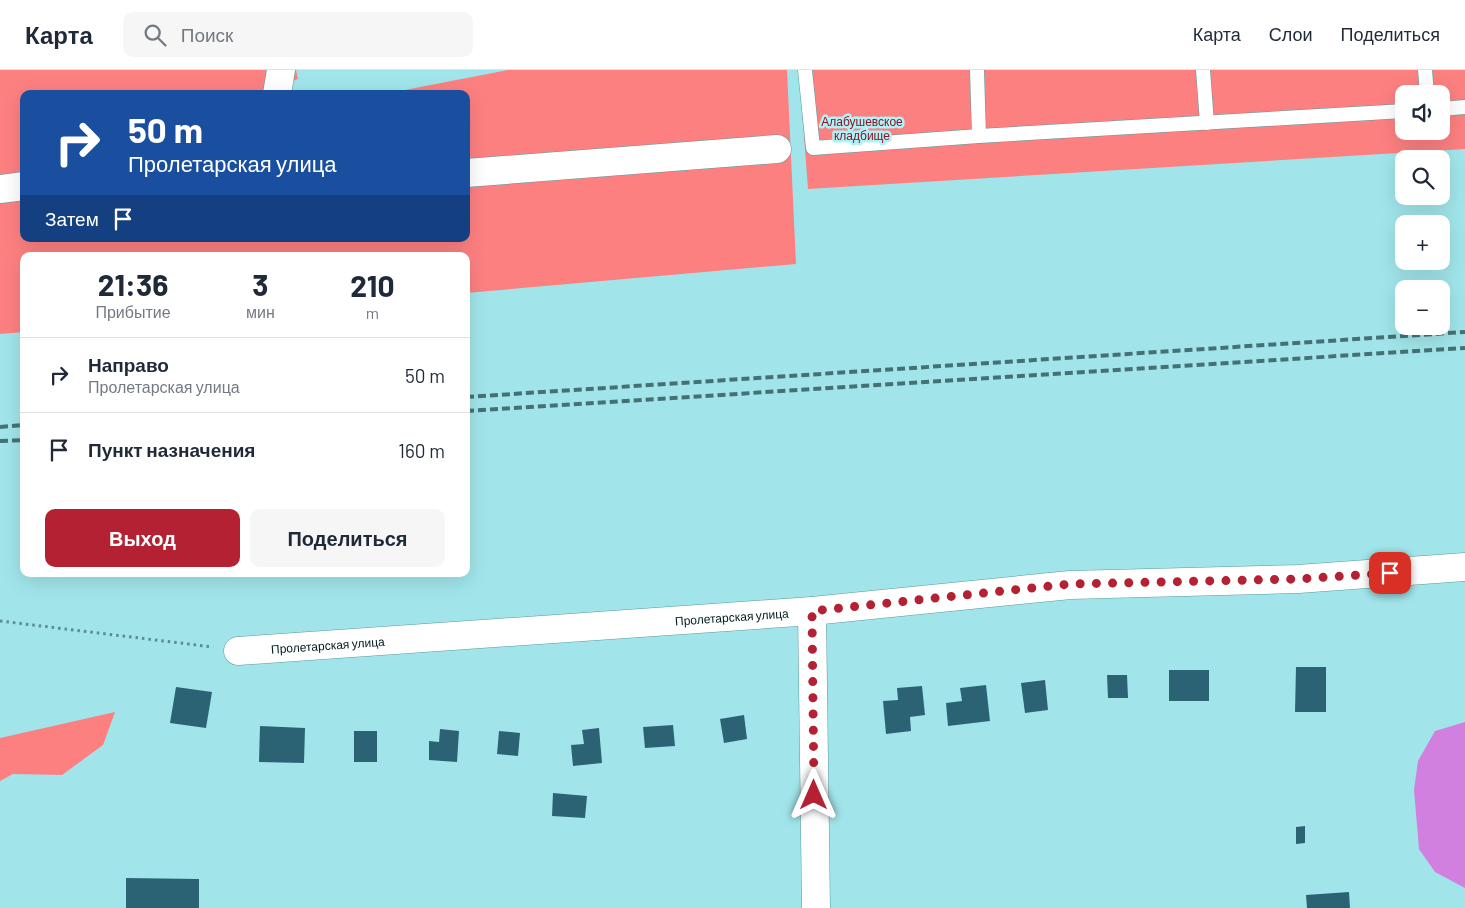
<!DOCTYPE html>
<html lang="ru">
<meta charset="utf-8">
<style>
:root{--surface:#fff;--page:#f6f6f7;--text:#1f2937;--muted:#747a83;--line:#e0e1e3;--accent:#b32132}
body{margin:0;font-family:Barlow,sans-serif;background:var(--page);color:var(--text);height:100vh;display:flex;flex-direction:column;font-size:19px;white-space:nowrap}
*{box-sizing:border-box;margin:0}
p{font-size:16px;color:var(--muted)}
.icon{flex:none;width:28px;height:28px;fill:none;stroke:currentColor;stroke-width:2;stroke-linecap:round;stroke-linejoin:round}
.map{position:relative;flex:1;overflow:hidden}
.drawer{position:absolute;left:20px;top:182px;width:450px;height:325px;display:flex;flex-direction:column;background:var(--surface);border-radius:10px;box-shadow:0 5px 20px #0002}
.drawer>*{flex:none}
.banner{position:absolute;left:20px;top:20px;width:450px;height:152px;border-radius:10px;box-shadow:0 5px 20px #0002;background:#1a4fa0;color:#fff;overflow:hidden}
.fabs{position:absolute;left:1395px;top:15px;display:grid;gap:10px}
.fabs a{display:grid;place-items:center;width:55px;height:55px;border-radius:10px;background:var(--surface);box-shadow:0 5px 20px #0002;font-size:25px}
.pin{position:absolute;display:grid;place-items:center;width:42px;height:42px;color:#fff;margin:-21px;border-radius:10px;box-shadow:0 2px 8px #0006}
.me{position:absolute;width:55px;margin:-28px;rotate:0deg;stroke-linejoin:round;filter:drop-shadow(0 0 4px #0008)}
.turn{display:flex;align-items:center;gap:18px;height:105px;padding:0 25px;font-size:22px}
.turn .icon{width:65px;height:65px;stroke-width:2.5}
.turn b{display:block;font-size:35px;line-height:42px}
.then{display:flex;align-items:center;height:48px;padding:0 25px;background:#0003;gap:10px;font-size:19px}
.eta{display:flex;justify-content:space-evenly;align-items:center;height:85px;text-align:center}
.eta b{font-size:30px;font-weight:700;line-height:35px}
.button{display:flex;gap:10px;margin-top:auto;padding:10px 25px}
.button a{flex:1;height:58px;border-radius:10px;background:var(--accent);color:#fff;font-size:20px;font-weight:700;line-height:58px;text-align:center}
.button a+a{background:var(--page);color:var(--text)}
ul{padding:0;list-style:none}
li{display:flex;align-items:center;gap:15px;height:75px;padding:0 25px;border-top:1px solid var(--line)}
li div{flex:1}
li b{display:block;font-size:19px}
li em{font-style:normal}
header{display:flex;align-items:center;gap:30px;box-sizing:border-box;height:70px;padding:0 25px;background:var(--surface);border-bottom:1px solid var(--line)}
header strong{font-size:24px}
nav{display:flex;gap:28px;margin-inline-start:auto;font-size:18px}
.search{width:350px;height:45px;background:var(--page);display:flex;align-items:center;gap:12px;box-sizing:border-box;padding:0 18px;border-radius:10px;color:var(--muted);font-size:19px}
.map>svg:first-child{display:block}
.green{fill:#fd8081;fill-rule:evenodd}
.water{fill:#d180df}
.building{fill:#2c6374}
.lines{fill:none;stroke-linecap:round;stroke-linejoin:round}
.service-casing{stroke:#589a9e;stroke-width:15}
.minor-casing{stroke:#589a9e;stroke-width:29}
.path{stroke:#5b8d90;stroke-width:3;stroke-dasharray:2.5 4;stroke-linecap:butt}
.service{stroke:#fff;stroke-width:14}
.minor{stroke:#fff;stroke-width:28}
.rail{stroke:#457175;stroke-width:4;stroke-dasharray:8 4;stroke-linecap:butt}
.route{stroke:#b32132;stroke-width:9;stroke-dasharray:0 16.2}
.labels{text-anchor:middle;dominant-baseline:central;stroke-width:5;stroke-linejoin:round;paint-order:stroke}
.park-label{font-size:12px;fill:#8a1423;stroke:#aef2f7}
.street-label{font-size:12px;fill:#001b1d;stroke:#aef2f7}
</style>
<header>
<strong>Карта</strong>
<div class="search"><svg class="icon" aria-label="search" viewBox="0 0 24 24"><circle cx="10" cy="10" r="6"/><path d="M15 15l6 6"/></svg>Поиск</div>
<nav><a>Карта</a><a>Слои</a><a>Поделиться</a></nav>
</header>
<div class="map">
<svg width="1465" height="838" viewBox="0 0 1465 838">
<rect width="100%" height="100%" fill="#a1e5ea"/>
<g class="green">
<path d="M0,0H296L298,9L261,24H24V169H466V24H384L508,0H787L796,194L466,223V186H24V262L0,264Z"/>
<path d="M799,0H1465V79L808,119ZM1404,24H1441V61H1404Z"/>
<path d="M115,642L103,675L62,705L13,704L0,711V668Z"/>
</g>
<path class="water" d="M1465,652V818L1435,802L1419,779L1414,720L1418,691L1435,661Z"/>
<g class="building">
<path d="M1296,597H1326V642H1295Z"/>
<rect x="1169" y="600" width="40" height="31"/>
<path d="M1107,605H1127L1128,628H1108Z"/>
<path d="M1045,610L1048,640L1025,643L1021,613Z"/>
<path d="M986,615L990,651L948,656L946,633L962,631L960,618Z"/>
<path d="M922,616L925,645L910,647L911,661L886,664L883,631L898,630L897,618Z"/>
<path d="M176,617L212,622L206,658L170,653Z"/>
<path d="M744,645L747,669L724,673L720,649Z"/>
<path d="M673,655L675,676L645,678L643,657Z"/>
<path d="M260,656L305,658L304,693L259,692Z"/>
<path d="M599,658L602,693L573,696L571,675L584,674L582,660Z"/>
<path d="M440,659L459,661L457,692L429,690V671L439,672Z"/>
<rect x="354" y="661" width="23" height="31"/>
<path d="M499,661L520,663L518,686L497,684Z"/>
<path d="M553,723L587,726L585,748L552,746Z"/>
<path d="M1305,756V773L1296,774V757Z"/>
<path d="M126,808L199,809V838H126Z"/>
<path d="M1349,822L1350,838H1307L1306,825Z"/>
</g>
<g class="lines">
<g class="service-casing">
<g id="service">
<path d="M805,0L813,78L979,66L1404,41"/>
<path d="M977,0L979,66"/>
<path d="M1203,0L1207,53"/>
<path d="M1425,0L1427,24"/>
<path d="M1441,39L1465,37"/>
</g>
</g>
<g class="minor-casing">
<g id="minor">
<path d="M277,24L281,0"/>
<path d="M466,103L777,79"/>
<path d="M0,119L24,116"/>
<path d="M812,541L816,838"/>
<path id="s1" d="M238,581L812,541L1070,515L1298,509L1465,497"/>
</g>
</g>
<path class="path" d="M0,551L213,577"/>
<use href="#service" class="service"/>
<use href="#minor" class="minor"/>
<g class="rail">
<path d="M466,327L1465,262"/>
<path d="M466,341L1465,278"/>
<path d="M0,357L24,355"/>
<path d="M0,371L24,370"/>
</g>
</g>
<g class="lines">
<path class="route" d="M814,725L812,541L1070,514L1298,509L1390,503"/>
</g>
<g class="labels">
<g class="park-label">
<text x="862" y="51">Алабушевское<tspan x="862" dy="14">кладбище</tspan></text>
</g>
<g class="street-label">
<text stroke="none"><textPath href="#s1" startOffset="495">Пролетарская улица</textPath></text>
<text stroke="none"><textPath href="#s1" startOffset="90">Пролетарская улица</textPath></text>
</g>
</g>
</svg>
<div class="fabs">
<a><svg class="icon" aria-label="sound" viewBox="0 0 24 24"><path d="M4 9h4l5-4v14l-5-4H4zM17 9q2 3 0 6"/></svg></a>
<a><svg class="icon" aria-label="search" viewBox="0 0 24 24"><circle cx="10" cy="10" r="6"/><path d="M15 15l6 6"/></svg></a>
<a>+</a>
<a>−</a>
</div>
<div class="pin" style="left:1390px;top:503px;background:#d93025"><svg class="icon" aria-label="arrive" viewBox="0 0 24 24"><path d="M6 21V4h12l-3 4 3 4H6"/></svg></div>
<svg class="me" style="left:814px;top:725px" viewBox="-20 -20 40 40"><path d="M0-17L14 15 0 8-14 15z" fill="#b32132" stroke="#fff" stroke-width="4"/></svg>
<div class="banner">
<div class="turn"><svg class="icon" aria-label="right" viewBox="0 0 24 24"><path d="M7 20v-9h11M14 6l5 5-5 5"/></svg><div><b>50 m</b>Пролетарская улица</div></div>
<div class="then">Затем<svg class="icon" aria-label="arrive" viewBox="0 0 24 24"><path d="M6 21V4h12l-3 4 3 4H6"/></svg></div>
</div>
<section class="drawer">
<div class="eta">
<div><b>21:36</b><p>Прибытие</p></div>
<div><b>3</b><p>мин</p></div>
<div><b>210</b><p>m</p></div>
</div>
<ul>
<li><svg class="icon" aria-label="right" viewBox="0 0 24 24"><path d="M7 20v-9h11M14 6l5 5-5 5"/></svg><div><b>Направо</b><p>Пролетарская улица</p></div><em>50 m</em></li>
<li><svg class="icon" aria-label="arrive" viewBox="0 0 24 24"><path d="M6 21V4h12l-3 4 3 4H6"/></svg><div><b>Пункт назначения</b></div><em>160 m</em></li>
</ul>
<div class="button"><a>Выход</a><a>Поделиться</a></div>
</section>
</div>
